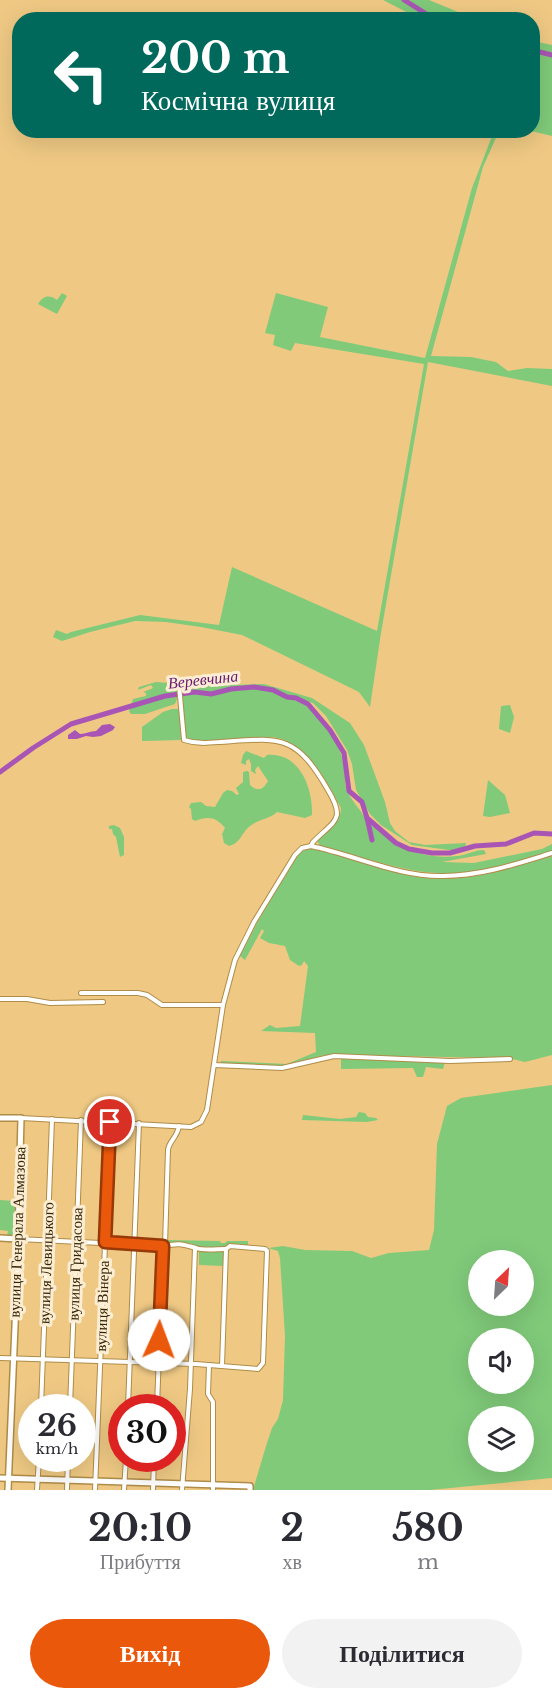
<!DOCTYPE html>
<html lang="uk">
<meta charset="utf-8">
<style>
:root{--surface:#fff;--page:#f2f2f3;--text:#2b2b33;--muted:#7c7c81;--accent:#ea580c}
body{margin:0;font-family:"Libre Baskerville",serif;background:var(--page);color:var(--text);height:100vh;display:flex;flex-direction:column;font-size:22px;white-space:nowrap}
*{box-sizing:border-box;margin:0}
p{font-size:20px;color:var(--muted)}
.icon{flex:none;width:33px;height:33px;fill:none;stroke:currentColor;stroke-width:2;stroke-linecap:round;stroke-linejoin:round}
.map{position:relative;height:1490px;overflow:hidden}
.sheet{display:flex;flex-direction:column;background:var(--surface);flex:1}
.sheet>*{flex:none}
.top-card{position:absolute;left:12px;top:12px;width:528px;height:126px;border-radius:24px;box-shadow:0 6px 24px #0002;background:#00695c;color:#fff;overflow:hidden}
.needle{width:39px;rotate:25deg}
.buttons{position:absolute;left:468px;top:1250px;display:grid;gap:12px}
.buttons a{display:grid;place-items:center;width:66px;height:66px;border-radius:50%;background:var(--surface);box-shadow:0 6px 24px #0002;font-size:30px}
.speed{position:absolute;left:18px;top:1394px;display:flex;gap:12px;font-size:30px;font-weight:700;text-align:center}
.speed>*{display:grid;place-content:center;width:78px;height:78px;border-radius:50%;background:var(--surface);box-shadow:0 6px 24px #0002;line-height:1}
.speed small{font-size:15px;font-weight:400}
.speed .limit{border:9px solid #d22;background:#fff;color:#111}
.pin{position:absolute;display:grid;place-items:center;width:51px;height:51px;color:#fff;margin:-26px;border:3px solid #fff;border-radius:50%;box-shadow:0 2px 6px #0007}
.me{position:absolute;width:66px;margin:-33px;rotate:2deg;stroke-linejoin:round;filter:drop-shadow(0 0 4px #0008)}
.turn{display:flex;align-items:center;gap:21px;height:126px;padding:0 30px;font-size:27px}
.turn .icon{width:78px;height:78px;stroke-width:2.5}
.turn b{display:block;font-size:42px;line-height:51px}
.eta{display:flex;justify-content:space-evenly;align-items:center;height:102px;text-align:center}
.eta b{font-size:36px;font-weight:800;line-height:42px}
.button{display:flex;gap:12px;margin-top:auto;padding:12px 30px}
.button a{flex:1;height:69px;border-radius:36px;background:var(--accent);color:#fff;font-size:24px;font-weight:800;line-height:69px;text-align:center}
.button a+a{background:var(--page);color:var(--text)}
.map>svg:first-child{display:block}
.green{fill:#80ca7a;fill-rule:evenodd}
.water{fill:#a955b5}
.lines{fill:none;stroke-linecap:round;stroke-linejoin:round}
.river{stroke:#a955b5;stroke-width:5}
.street-casing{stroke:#af8c47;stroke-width:6}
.secondary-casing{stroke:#af8c47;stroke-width:8}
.street{stroke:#fff;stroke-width:4}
.secondary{stroke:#fff;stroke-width:5}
.route-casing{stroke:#983908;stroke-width:15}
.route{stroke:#ea580c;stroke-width:10}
.labels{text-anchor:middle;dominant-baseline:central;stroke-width:6;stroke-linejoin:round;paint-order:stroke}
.street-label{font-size:15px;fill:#312305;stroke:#fdeed3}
.water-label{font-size:16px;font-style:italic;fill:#671772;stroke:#fdeed3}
</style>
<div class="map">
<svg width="552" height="1490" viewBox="0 0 552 1490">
<rect width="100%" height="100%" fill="#efc984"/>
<g class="green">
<path d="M383,0H429L475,19H420Z"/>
<path d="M533,41L552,45V136L531,131L532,130Z"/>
<path d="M494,131H499L483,167L431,356L471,357L496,362L508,371L527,368L552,369V386L428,362L381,633L370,707L359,692L242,635L201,627L166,622L135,621L90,632L62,641L53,637L56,630L67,634L71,632L140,615L219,625L232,567L377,631L424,364L295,343L291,351L273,345L275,335L265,333L276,293L328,307L320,337L425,358L472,188Z"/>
<path d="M62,293L67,296L57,314L38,304C43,296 49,294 57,300Z"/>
<path d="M156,682L169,683L177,687V699L175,704L145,714H131L129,711L133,699L146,696V693L143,692L153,688L151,685L138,690L139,687Z"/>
<path d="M264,684L312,698L350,723L364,745L385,802L390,823L395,831L409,842L425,845L466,843L464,852L412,845L381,825L370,814L356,790L352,764L347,750L326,716L313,703L282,693C289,701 302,700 311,708C323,719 339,744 343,760C346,769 344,779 346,788C350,800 361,809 366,820L370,821C394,846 421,860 457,856C467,855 474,850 484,850L486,854L442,862L474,863L542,849L552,844V851C525,861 486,872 457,873C410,876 365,857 320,846L317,840C327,831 341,822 341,808C327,783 315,758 290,743C286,741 281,738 277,738C260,734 194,750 185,737C180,728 181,701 180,690L182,687L194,689L200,686Z"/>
<path d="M510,705L514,717L510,733L499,729L501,706Z"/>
<path d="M172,709H180L181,740L142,741V727L163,712Z"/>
<path d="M246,751L264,758L267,755C299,752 313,787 312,815L305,818L277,812C270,819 259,819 250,826C241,833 241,843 229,846L224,843L222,834L225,828C216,817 208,816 195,821L192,819L191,809L189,807L191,803L201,802L206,806L215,807L223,793L227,790L232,791L237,795L239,794L236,788L243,782V772L247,771L249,772L250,785C258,792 263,790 268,781L258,766L255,770L256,774L251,771V764L249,759L246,761V765L241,763L243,755Z"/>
<path d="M488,780L505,795L510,813L490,817L483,816Z"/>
<path d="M114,825L120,828L124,837V855L120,857L116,837L113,834L112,829H109V826Z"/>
<path d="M313,848C351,857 386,873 425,878C468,883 511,868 552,856V1055L525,1062L508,1058L325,1055L280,1066L220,1064L221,1061L287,1064L316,1052L315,1033L261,1031L270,1025L276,1028L300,1026L308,966L304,961L302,965L299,966L290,960L285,946L269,943L260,938L264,931L262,929L245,960L240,956L258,921L297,856L302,851Z"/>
<path d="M341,1059L445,1062L443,1069L426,1067L423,1077H417L413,1068L341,1069Z"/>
<path d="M552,1085V1478L430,1490H253L266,1446L272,1428L278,1419L283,1400L285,1336L280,1258L278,1251L268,1248L283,1246L305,1250L352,1251L371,1258L389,1253L429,1250L434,1230L437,1144L447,1106L461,1098ZM478,1260H524V1305H478ZM478,1338H524V1383H478ZM478,1416H524V1461H478Z"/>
<path d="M359,1112L365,1113L368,1117L376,1118L378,1120L367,1122L302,1120L303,1115L340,1119L356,1117Z"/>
<path d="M15,1194H17L16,1237L7,1236L8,1231L0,1230V1200L14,1201Z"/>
<path d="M168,1240L220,1241L221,1243H225L227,1241H248V1246L229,1245L224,1248H198L190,1243H169Z"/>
<path d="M199,1249L223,1250V1266L199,1265Z"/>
</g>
<path class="water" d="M110,724L115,727L113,730L101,736L93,737L86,736L77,739H68V735L75,730L80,734C86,734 90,731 96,731L102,725Z"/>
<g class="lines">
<g class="river">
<path d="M404,0L436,20"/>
<path d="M532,50L552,55"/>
<path d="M0,772L33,748L71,724L165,696L195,692L211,694L231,689L254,687L273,690L287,697L296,698L308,704L330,730L344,753L349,791L362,802L367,818L374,824L396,843L409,849L432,853H450L475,846L506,844L534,833L552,834"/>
<path d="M367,818L372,840"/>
</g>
<g class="street-casing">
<g id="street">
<path d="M179,685L184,740C197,744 207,743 220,742C280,738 295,733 328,790C346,820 335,820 313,842L311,846"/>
<path d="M81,993H138L147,995L162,1005H223"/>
<path d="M0,999H27L50,1003L103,1002"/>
<path d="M214,1065L282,1068L334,1056L450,1061L510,1059"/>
<path d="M21,1118L191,1127L201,1122L207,1110L223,1005L235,960L254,922L295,855L302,848L311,846C355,855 398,877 443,876C481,876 516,864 552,853"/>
<path d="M18,1239L163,1246C180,1243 181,1244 196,1248C204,1251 217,1249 225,1249"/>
<path d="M165,1245L168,1150C169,1141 177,1138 179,1126"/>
<path d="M0,1358L196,1364L258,1369L263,1363L267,1251L265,1249L230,1246L226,1249L222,1366"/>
<path d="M209,1365L208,1394L213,1402V1490"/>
<path d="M41,1407L52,1119"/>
<path d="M70,1407L81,1120"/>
<path d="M128,1407L139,1123"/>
<path d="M157,1407L163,1246"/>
<path d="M37,1490L39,1458"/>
<path d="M67,1490L68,1458"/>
<path d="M95,1490L110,1122"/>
<path d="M124,1490L126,1458"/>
<path d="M153,1490L154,1458"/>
<path d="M182,1490L190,1389L195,1248"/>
</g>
</g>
<g class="secondary-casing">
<g id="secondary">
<path d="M0,1118H21L17,1279L8,1490"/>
<path d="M0,1238L18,1239"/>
<path d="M0,1478L250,1486V1490"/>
</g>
</g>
<use href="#street" class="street"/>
<use href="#secondary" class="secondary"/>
</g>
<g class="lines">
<g class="route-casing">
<path id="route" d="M110,1122L105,1242L163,1246L159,1340"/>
</g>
<use href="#route" class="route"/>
</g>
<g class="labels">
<g class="street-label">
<text transform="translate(17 1232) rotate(-88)">вулиця Генерала Алмазова</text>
<text transform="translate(46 1263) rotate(-88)">вулиця Левицького</text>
<text transform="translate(75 1264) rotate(-88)">вулиця Гридасова</text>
<text transform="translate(102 1306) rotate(-88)">вулиця Вінера</text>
</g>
<g class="water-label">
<text transform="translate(203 679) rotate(-6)">Веревчина</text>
</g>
</g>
</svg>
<div class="buttons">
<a><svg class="needle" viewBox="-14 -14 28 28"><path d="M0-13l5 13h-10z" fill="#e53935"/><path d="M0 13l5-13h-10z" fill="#7c7c81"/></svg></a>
<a><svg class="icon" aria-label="sound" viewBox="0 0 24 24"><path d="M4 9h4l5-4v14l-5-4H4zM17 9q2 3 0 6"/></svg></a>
<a><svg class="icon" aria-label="layers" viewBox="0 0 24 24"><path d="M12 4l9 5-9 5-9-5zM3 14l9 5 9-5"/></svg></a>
</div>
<div class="speed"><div>26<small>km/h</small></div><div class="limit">30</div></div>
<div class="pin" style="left:110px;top:1122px;background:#d93025"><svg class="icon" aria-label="arrive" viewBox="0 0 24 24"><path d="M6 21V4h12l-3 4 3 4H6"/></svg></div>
<svg class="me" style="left:159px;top:1340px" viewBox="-20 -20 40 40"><circle r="19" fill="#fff"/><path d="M0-13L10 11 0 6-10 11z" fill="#ea580c"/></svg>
<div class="top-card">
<div class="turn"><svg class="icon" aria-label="left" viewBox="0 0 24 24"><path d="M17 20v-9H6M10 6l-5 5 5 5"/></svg><div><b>200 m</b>Космічна вулиця</div></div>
</div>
</div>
<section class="sheet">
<div class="eta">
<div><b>20:10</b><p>Прибуття</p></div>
<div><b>2</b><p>хв</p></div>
<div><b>580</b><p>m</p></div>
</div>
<div class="button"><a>Вихід</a><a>Поділитися</a></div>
</section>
